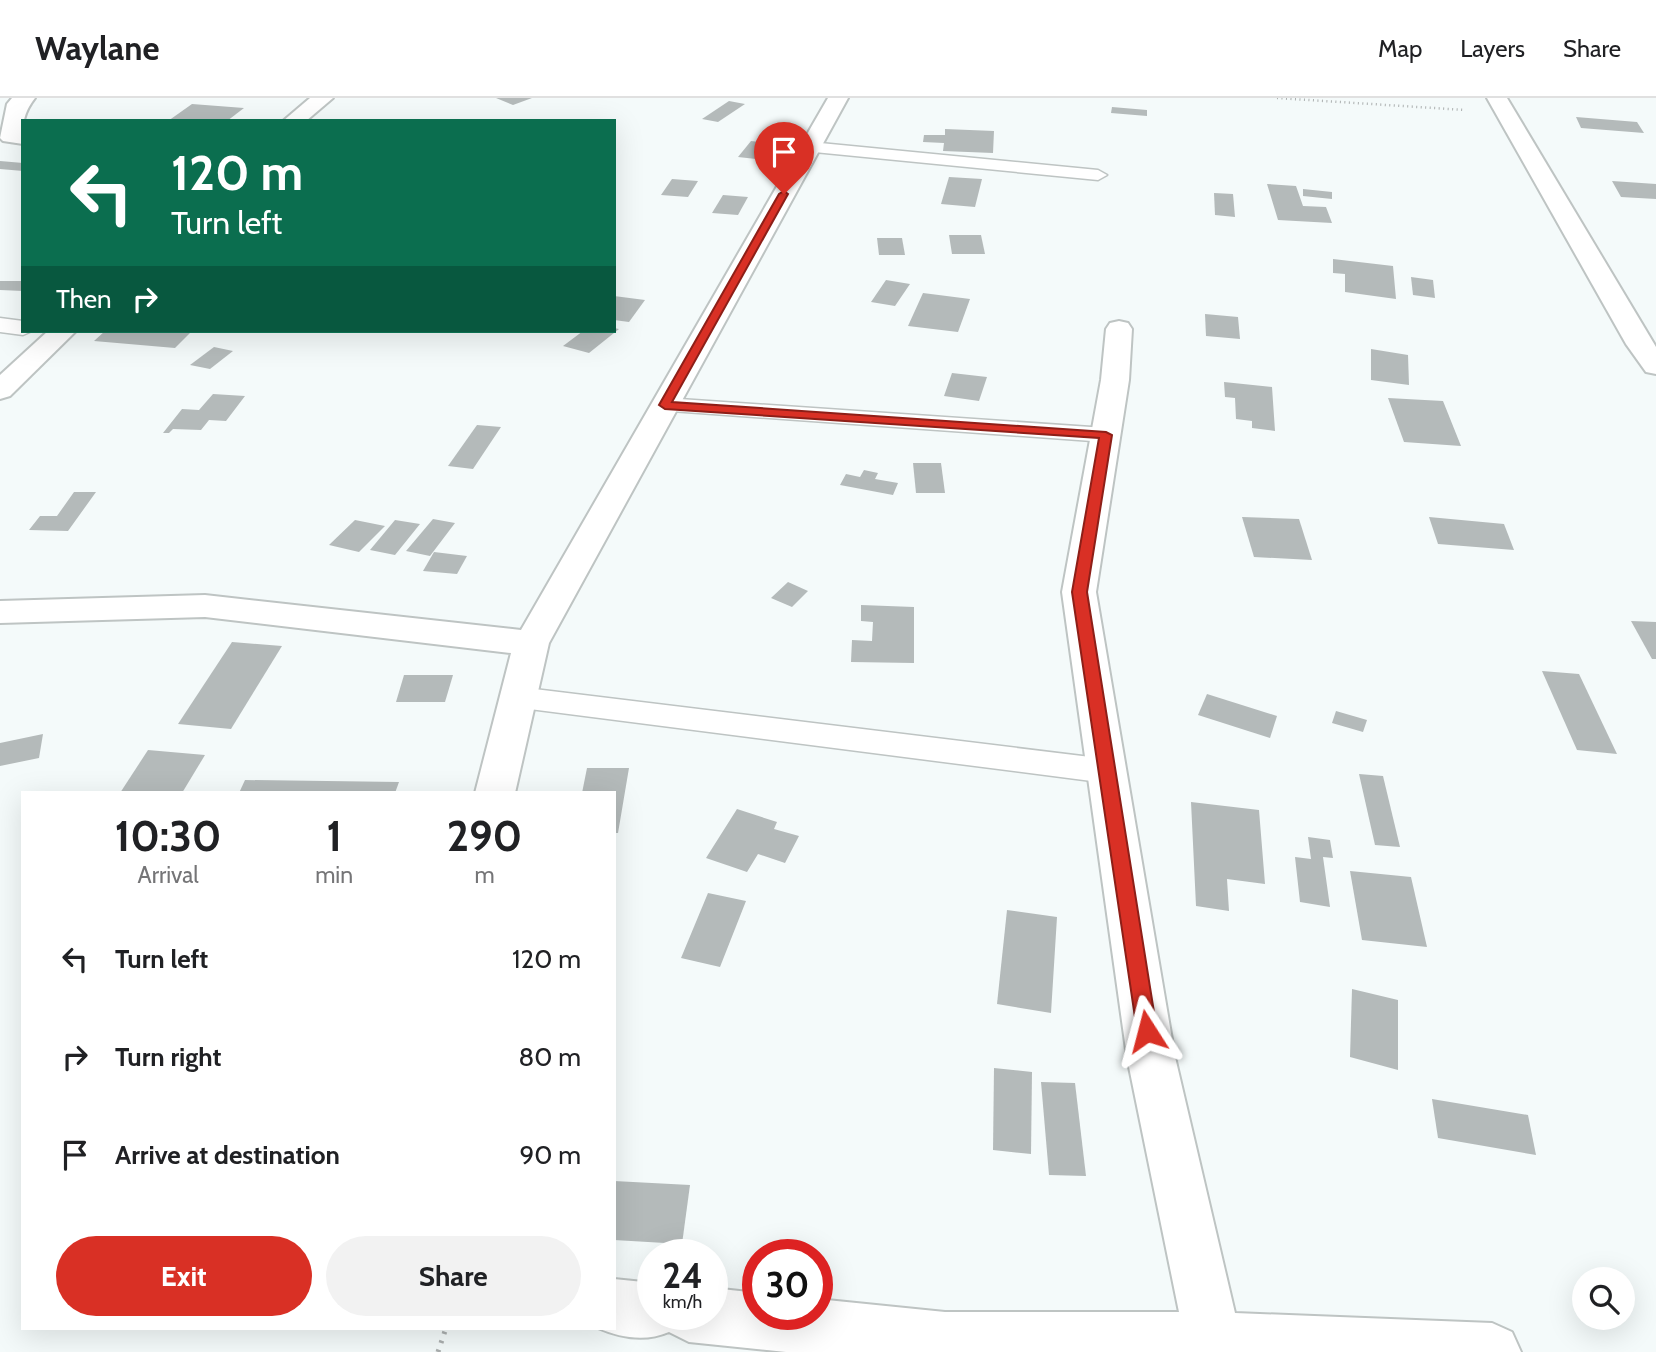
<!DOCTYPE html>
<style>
:root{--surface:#fff;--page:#f2f2f2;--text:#202124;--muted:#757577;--line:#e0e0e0;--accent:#d93025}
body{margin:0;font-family:Cabin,sans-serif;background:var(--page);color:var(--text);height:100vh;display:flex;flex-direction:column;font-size:26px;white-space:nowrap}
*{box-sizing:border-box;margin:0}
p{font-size:23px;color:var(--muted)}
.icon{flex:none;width:38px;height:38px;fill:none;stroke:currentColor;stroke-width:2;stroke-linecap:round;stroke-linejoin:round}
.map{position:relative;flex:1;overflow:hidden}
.side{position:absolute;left:21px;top:693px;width:595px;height:539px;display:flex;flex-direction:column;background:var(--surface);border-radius:0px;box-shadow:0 7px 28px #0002}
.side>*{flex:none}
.banner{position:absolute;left:21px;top:21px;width:595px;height:214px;border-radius:0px;box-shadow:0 7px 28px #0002;background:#0b6e4f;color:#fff;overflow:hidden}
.buttons{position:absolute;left:1572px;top:1169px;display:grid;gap:14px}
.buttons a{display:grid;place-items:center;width:63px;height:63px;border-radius:50%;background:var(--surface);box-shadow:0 7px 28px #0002;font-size:35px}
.speed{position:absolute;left:637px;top:1141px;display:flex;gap:14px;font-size:35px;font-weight:700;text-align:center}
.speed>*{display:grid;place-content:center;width:91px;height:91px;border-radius:50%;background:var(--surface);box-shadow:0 7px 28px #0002;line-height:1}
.speed small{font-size:18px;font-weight:400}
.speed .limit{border:10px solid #d22;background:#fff;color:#111}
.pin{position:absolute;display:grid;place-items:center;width:60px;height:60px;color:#fff;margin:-72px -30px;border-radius:50% 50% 50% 0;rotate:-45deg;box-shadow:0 0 7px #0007}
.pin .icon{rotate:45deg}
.me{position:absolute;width:77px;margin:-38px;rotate:351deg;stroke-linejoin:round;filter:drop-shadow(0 0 5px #0008)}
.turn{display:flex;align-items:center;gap:24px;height:147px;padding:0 35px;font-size:32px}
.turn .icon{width:91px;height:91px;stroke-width:2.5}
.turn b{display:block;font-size:49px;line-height:60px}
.then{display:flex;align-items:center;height:66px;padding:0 35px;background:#0003;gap:14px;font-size:26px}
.eta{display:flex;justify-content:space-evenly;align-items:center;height:119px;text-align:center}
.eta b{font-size:42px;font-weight:800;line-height:49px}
.button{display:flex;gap:14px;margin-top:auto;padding:14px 35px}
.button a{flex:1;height:80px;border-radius:42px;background:var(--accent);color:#fff;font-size:28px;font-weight:800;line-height:80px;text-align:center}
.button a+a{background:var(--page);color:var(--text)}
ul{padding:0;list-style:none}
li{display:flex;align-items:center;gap:21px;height:98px;padding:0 35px}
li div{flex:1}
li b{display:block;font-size:26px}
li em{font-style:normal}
header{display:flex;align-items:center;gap:42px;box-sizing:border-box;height:98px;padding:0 35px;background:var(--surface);border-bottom:2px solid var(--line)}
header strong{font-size:33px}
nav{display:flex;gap:38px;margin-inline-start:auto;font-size:24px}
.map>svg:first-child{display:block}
.building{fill:#b4baba}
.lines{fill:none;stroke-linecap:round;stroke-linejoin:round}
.lane-casing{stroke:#bec4c3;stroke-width:3}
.street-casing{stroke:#bec4c3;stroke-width:4}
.path-far1{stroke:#abafaf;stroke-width:2.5;stroke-dasharray:1 3.5;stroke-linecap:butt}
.path{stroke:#abafaf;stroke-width:5;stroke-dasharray:2.5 7;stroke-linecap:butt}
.lane{fill:#fff;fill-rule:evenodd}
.street{fill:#fff;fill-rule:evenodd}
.route{fill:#d93025;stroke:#8d1f18;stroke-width:2}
</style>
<header>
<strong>Waylane</strong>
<nav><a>Map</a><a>Layers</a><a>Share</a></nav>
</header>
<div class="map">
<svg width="1656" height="1254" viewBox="0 0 1656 1254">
<rect width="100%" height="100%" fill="#f4fafa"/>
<g class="building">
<path d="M496,0H532L513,7Z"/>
<path d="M729,3L745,6L718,24L702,21Z"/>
<path d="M192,6L244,10L227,23H168Z"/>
<path d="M1112,9L1147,12V18L1111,15Z"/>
<path d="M1576,19L1637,24L1644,35L1581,30Z"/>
<path d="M945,31L994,33L993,55L943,53L944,45L923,44L924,37H945Z"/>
<path d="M751,43L768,45L756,61L738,59Z"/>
<path d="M0,63L23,65V73L0,71Z"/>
<path d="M949,79L982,81L975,109L941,106Z"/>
<path d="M672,81L698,83L688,99L661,97Z"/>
<path d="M1612,83L1656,86V101L1621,99Z"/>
<path d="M1267,86L1296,88L1303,108L1326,109L1332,125L1278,122Z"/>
<path d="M1303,91L1332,94V101L1303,98Z"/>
<path d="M1214,95L1233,96L1235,119L1215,117Z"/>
<path d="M723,97L748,99L738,117L712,115Z"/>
<path d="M949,137H981L985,156H952Z"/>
<path d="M877,140H902L905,157H879Z"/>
<path d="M1333,161L1393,168L1396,201L1345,194V176L1333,175Z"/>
<path d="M1411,179L1433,182L1435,200L1413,197Z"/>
<path d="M886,182L910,186L895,208L871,204Z"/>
<path d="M0,183H23V193L0,192Z"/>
<path d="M923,195L970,201L958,234L908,228Z"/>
<path d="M614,198L645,202L629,224L614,222Z"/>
<path d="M1205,216L1238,219L1240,241L1206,238Z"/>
<path d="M614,230L619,231L589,255L563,248L583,233H614Z"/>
<path d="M105,233H192L175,250L94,243Z"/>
<path d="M214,249L233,253L210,271L190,267Z"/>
<path d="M1371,251L1408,257L1409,287L1371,282Z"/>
<path d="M952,275L987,279L979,303L944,298Z"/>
<path d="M1224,284L1272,289L1275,333L1252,330V323L1236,321L1235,300L1225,299Z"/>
<path d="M213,296L245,298L226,323L209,322L201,332L173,331L169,335H163L182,311L199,312Z"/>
<path d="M1388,300L1443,303L1461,348L1404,344Z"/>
<path d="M477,327L501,329L473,371L448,368Z"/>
<path d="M913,365H941L945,395H916Z"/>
<path d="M864,372L878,375L875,381L898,385L893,397L840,387L846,376L860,379Z"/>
<path d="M74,394H96L68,433L29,432L40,418H57Z"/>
<path d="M1242,419L1299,421L1312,462L1254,459Z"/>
<path d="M1429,419L1504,426L1514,452L1438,446Z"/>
<path d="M433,421L455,425L430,458L406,453Z"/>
<path d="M355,422L385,428L359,454L329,447Z"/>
<path d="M395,422L420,426L395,457L370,452Z"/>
<path d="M434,454L467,458L457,476L423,473Z"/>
<path d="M788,484L808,493L792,509L771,500Z"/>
<path d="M861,507L914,509V565L851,564L852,542L872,543L873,524L861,523Z"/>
<path d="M1631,523L1656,524V561H1652Z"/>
<path d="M232,544L282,548L231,631L178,626Z"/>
<path d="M1542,573L1579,576L1617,656L1577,652Z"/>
<path d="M404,577H453L445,604H396Z"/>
<path d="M1207,596L1277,618L1270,640L1198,617Z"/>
<path d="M1336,613L1367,622L1363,634L1332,625Z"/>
<path d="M43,636L39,660L0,668V645Z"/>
<path d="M148,652L205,657L182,695H120Z"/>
<path d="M587,670H629L618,735H614V695H582Z"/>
<path d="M1359,676L1383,678L1400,749L1375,747Z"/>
<path d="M245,682L399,684L395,695H239Z"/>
<path d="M1191,704L1259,712L1265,786L1227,781L1229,813L1196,808Z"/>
<path d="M737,711L777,724L774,731L799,738L785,765L758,756L747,774L706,760Z"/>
<path d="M1308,739L1330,742L1333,760L1323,759L1330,809L1300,804L1295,759L1311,761Z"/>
<path d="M1350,773L1411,779L1427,849L1362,842Z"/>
<path d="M708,795L746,803L720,869L681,860Z"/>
<path d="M1007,812L1057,819L1051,915L997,906Z"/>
<path d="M1352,891L1398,902V972L1350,959Z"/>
<path d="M994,970L1032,974L1031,1056L993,1052Z"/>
<path d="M1041,984L1075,985L1086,1078L1049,1077Z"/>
<path d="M1432,1001L1528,1017L1536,1057L1438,1040Z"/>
<path d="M614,1083L690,1087L682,1146L614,1142Z"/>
</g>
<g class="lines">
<g class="lane-casing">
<g id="lane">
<path d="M810,44L1098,72L1107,77L1098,82L804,53L801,49Z"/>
<path d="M0,220L23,223V233H32L23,237L0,234Z"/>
<path d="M665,300L1106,330L1115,332L1118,337L1115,342L1106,344L657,312L653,307L657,302Z"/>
<path d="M518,589L1107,661L1119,665L1123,673L1119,681L1107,685L507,608L503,600L507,592Z"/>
</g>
</g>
<g class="street-casing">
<g id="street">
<path d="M12,0H35C22,17 23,26 23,46L3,43L0,40L7,6Z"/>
<path d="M310,0H333L306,23H283Z"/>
<path d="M828,0H848L549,545L515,695H475L511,555L205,519L0,525V503L205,497L521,532Z"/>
<path d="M1487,0H1507L1656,249V276L1646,274L1626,246Z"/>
<path d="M1119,223L1128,225L1132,231L1129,282L1096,494L1175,959L1235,1215L1492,1225L1512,1234L1521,1254H786L689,1244L669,1234C646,1244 621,1240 598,1230H614V1181L653,1185V1216H712V1190L758,1195V1216H817V1201L945,1214H1179L1127,959L1062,494L1101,282L1106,231L1110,225Z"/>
<path d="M48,233H76L10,298L0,301V277Z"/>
</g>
</g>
<path class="path-far1" d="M1277,0L1465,12"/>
<path class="path" d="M438,1254L446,1230"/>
<use href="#lane" class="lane"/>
<use href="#street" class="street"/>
</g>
<path class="route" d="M784,93L788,96L672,304L1106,334L1112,337L1087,494L1157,933L1154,939L1147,942L1140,939L1137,933L1072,494L1099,340L665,311L659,307L779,96Z"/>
</svg>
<div class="buttons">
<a><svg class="icon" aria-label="search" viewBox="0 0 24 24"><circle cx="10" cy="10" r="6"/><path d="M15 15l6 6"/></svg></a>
</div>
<div class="speed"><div>24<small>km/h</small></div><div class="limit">30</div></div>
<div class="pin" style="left:784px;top:96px;background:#d93025"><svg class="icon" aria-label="arrive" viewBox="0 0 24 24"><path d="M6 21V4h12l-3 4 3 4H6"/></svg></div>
<svg class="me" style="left:1147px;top:933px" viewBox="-20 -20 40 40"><path d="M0-17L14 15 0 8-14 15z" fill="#d93025" stroke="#fff" stroke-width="4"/></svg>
<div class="banner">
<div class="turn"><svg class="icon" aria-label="left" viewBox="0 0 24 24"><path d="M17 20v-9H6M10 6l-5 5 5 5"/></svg><div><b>120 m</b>Turn left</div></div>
<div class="then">Then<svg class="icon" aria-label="right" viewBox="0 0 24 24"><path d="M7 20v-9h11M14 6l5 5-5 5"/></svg></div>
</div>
<section class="side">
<div class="eta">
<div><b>10:30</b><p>Arrival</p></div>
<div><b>1</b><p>min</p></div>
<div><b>290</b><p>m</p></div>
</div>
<ul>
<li><svg class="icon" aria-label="left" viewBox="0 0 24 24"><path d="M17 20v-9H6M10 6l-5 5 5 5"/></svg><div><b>Turn left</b></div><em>120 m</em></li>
<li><svg class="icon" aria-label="right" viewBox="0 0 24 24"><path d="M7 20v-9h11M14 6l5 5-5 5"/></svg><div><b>Turn right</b></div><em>80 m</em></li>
<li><svg class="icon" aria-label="arrive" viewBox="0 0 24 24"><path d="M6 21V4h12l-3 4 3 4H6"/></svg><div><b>Arrive at destination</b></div><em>90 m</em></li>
</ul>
<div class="button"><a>Exit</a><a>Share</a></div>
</section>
</div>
